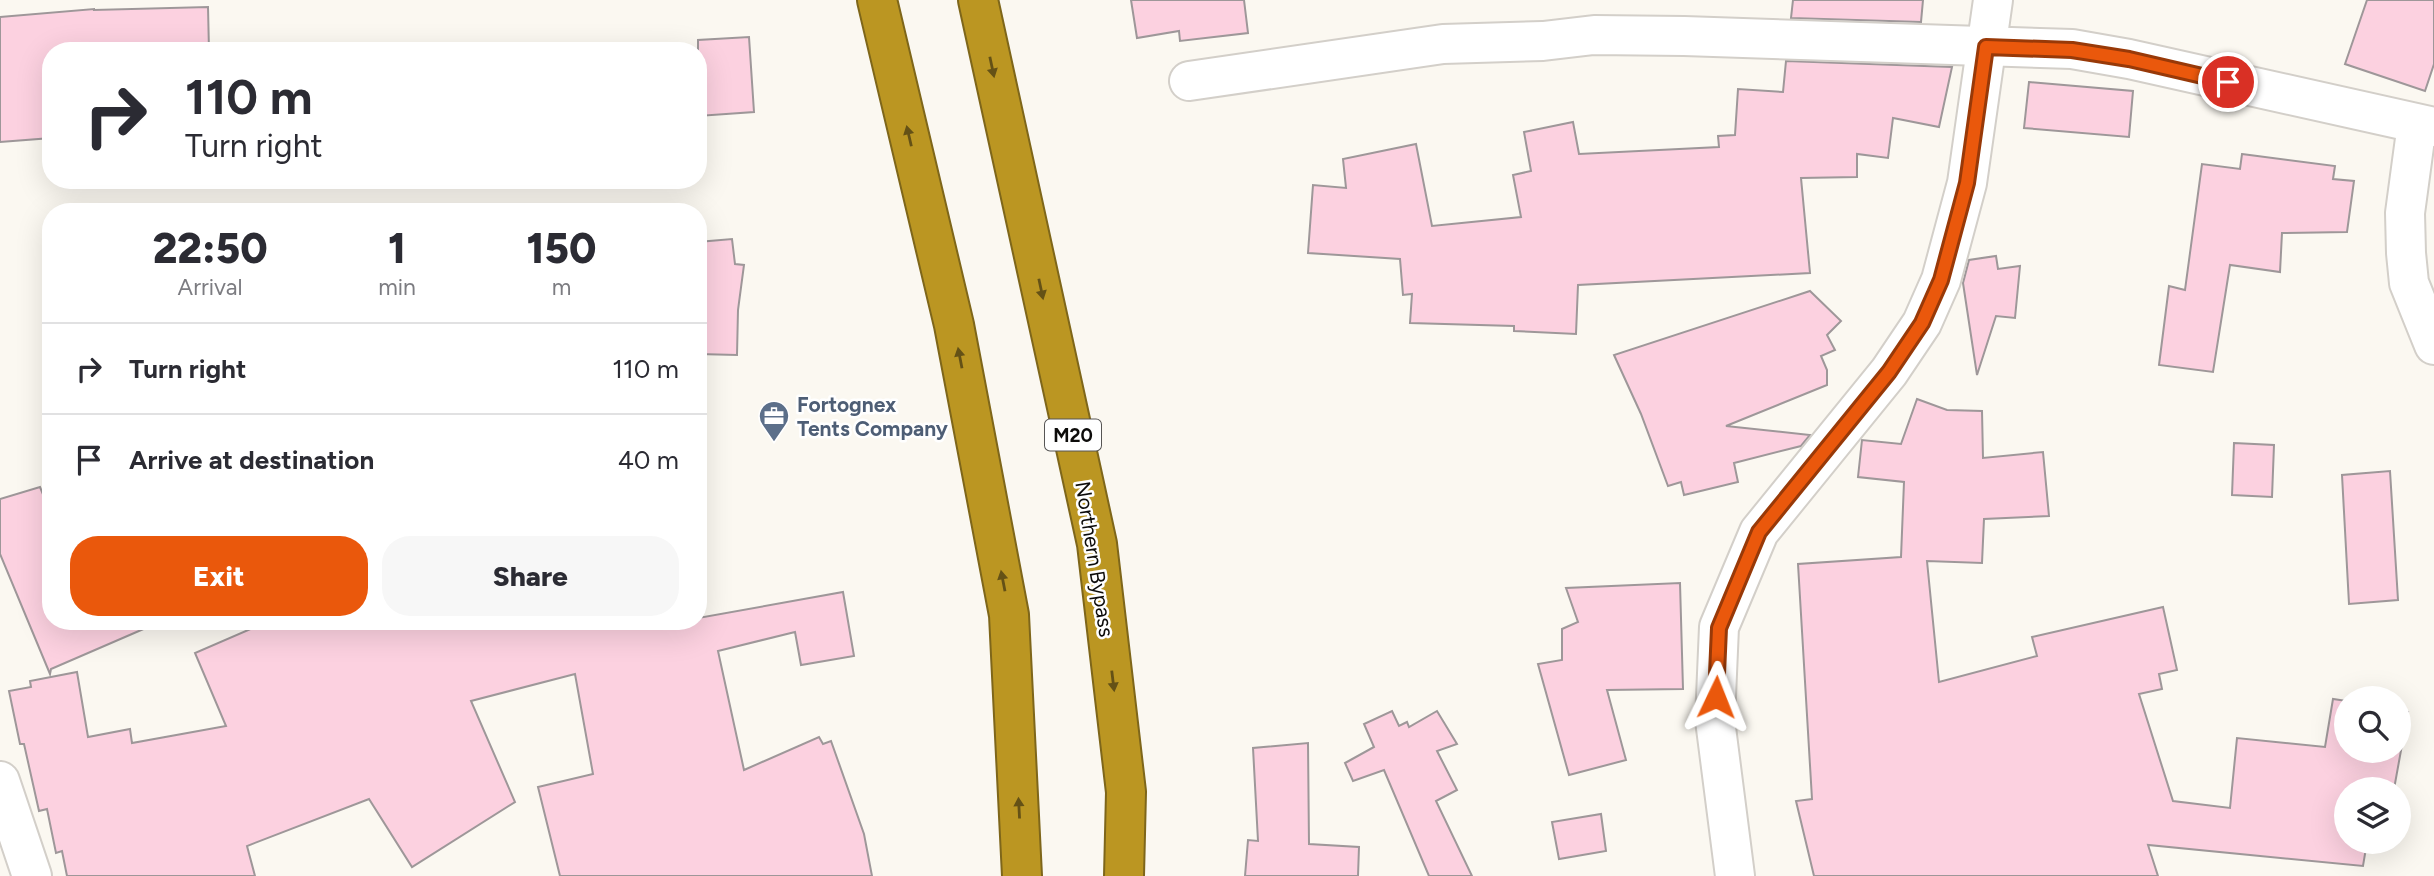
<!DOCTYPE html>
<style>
:root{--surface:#fff;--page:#f7f7f7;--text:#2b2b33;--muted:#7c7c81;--line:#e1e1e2;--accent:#ea580c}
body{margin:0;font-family:Figtree,sans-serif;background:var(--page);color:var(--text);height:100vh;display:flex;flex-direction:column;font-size:26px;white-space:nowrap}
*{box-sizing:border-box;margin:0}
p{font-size:23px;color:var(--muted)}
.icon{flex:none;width:38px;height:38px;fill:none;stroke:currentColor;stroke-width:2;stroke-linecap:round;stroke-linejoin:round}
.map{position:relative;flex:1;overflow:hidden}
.sheet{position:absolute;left:42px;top:203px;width:665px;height:427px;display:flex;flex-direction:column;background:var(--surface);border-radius:28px;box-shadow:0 7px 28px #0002}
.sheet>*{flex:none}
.banner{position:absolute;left:42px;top:42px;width:665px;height:147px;border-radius:28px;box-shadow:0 7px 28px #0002;background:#fff;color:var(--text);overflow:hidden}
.controls{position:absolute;left:2334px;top:686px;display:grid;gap:14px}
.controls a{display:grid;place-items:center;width:77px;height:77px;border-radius:50%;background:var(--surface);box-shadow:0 7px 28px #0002;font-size:35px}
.pin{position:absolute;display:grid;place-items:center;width:60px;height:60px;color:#fff;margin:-30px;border:4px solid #fff;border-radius:50%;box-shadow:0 2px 7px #0007}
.me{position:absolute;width:77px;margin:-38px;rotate:2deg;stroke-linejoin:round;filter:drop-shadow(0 0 5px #0008)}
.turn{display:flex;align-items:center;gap:24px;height:147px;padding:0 28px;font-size:32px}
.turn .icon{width:91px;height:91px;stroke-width:2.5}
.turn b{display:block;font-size:49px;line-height:60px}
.eta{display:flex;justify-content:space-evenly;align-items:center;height:119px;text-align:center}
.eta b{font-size:42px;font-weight:800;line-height:49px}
.button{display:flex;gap:14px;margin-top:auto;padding:14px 28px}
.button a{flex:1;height:80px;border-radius:28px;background:var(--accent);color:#fff;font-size:28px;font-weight:800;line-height:80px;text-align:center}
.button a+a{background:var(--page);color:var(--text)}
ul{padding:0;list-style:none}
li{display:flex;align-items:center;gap:21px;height:91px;padding:0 28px;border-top:2px solid var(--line)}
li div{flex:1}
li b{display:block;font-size:26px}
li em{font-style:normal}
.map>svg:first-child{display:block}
.building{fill:#fcd1e0;stroke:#9e9799;stroke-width:2}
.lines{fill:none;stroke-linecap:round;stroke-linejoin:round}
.minor-casing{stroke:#d3cfc9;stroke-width:42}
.tertiary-casing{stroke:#d3cfc9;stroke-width:42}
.motorway-casing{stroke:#7e661a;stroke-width:42}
.minor{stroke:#fff;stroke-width:38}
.tertiary{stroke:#fff;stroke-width:38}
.motorway{stroke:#bb9622;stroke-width:38}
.oneway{fill:#645116}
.route-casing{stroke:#983908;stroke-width:18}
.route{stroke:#ea580c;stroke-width:12}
.labels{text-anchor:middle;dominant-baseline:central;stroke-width:5;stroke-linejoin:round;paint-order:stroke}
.shield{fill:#fff;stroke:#565554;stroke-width:2}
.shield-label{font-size:19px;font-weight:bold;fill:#0d0c0a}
.service-label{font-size:21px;font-weight:bold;fill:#4e5e75;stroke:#fff;text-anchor:start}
.street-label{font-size:21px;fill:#0d0c0a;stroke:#fff}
</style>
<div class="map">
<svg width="2434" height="876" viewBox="0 0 2434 876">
<rect width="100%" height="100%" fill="#fbf8f1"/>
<g class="building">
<path d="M1131,0H1244L1248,33L1180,41L1179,31L1137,38Z"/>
<path d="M1793,0H1923L1921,22L1791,18Z"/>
<path d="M2367,0H2434V64L2425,91L2345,64Z"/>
<path d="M208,7L209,51H51V138L0,142V17L94,9V10Z"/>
<path d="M749,37L754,112L698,116V40Z"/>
<path d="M1786,61L1952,67L1939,127L1893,118L1888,158L1857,154V177L1801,178L1810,273L1578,285L1576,334L1514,331V326L1410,323L1412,294L1403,295L1400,259L1308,253L1313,185L1346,188L1343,159L1416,144L1432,226L1521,217L1513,175L1531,171L1524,132L1573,122L1579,154L1719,147L1718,136L1735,135L1738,89L1783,92Z"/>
<path d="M2029,82L2133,91L2129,137L2024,128Z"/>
<path d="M2242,154L2335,166L2333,179L2354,181L2347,232L2282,233L2280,272L2230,265L2213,372L2159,365L2169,286L2185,290L2202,164L2240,169Z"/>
<path d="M732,239L735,264L744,265L738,310L737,355L698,354V242Z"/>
<path d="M1996,256L1998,269L2020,266L2015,318L1996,316L1977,375L1963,283L1969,260Z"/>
<path d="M1810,291L1841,321L1827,335L1835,350L1821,356L1827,370V385L1726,426L1810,435L1801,446L1734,463L1738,482L1684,495L1681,482L1668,486L1641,414L1614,355Z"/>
<path d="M1917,399L1947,410L1982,411L1983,458L2043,452L2049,516L1984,519L1982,563L1927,561L1939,682L2037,656L2032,637L2163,607L2177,670L2159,674L2162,689L2139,694L2173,801L2230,808L2237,738L2325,747L2333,699L2347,701V751H2399V711L2408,712L2394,789H2347V842H2367L2363,866L2148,845L2158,876H1814L1796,801L1812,799L1798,564L1901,557L1904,482L1858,477L1862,440L1901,444Z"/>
<path d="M2234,443L2274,445L2272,497L2232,495Z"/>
<path d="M2390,471L2398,600L2349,604L2342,475Z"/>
<path d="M40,487L51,514V621H162L51,669L50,674L0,554V499Z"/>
<path d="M1680,583L1683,689L1607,690L1626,760L1569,775L1538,664L1562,660V629L1578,622L1566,588Z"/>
<path d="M843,592L854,656L801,665L795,632L718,651L744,770L819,737L823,744L831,741L864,834L872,876H560L538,787L593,774L575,674L471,701L515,802L412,867L369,799L247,846L255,876H67L62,851L56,853L47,809L39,811L24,744H20L9,691L31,687L30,681L77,672L88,737L130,729L132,743L226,726L195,653L269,621H698V618Z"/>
<path d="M1392,711L1399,726L1407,722L1409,727L1437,711L1457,744L1437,751L1457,790L1436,801L1472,876H1429L1384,770L1353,781L1345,763L1374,747L1364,724Z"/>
<path d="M1308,743L1309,844L1359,847L1358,876H1245L1248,840L1258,841L1253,748Z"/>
<path d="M1601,814L1606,851L1559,859L1552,822Z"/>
</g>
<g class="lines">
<g class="minor-casing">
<g id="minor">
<path d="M1189,81L1443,44L1543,41L1594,35L1684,36L2072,49L2129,59L2434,127"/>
<path d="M2417,124L2405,213L2406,253L2409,283L2434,345"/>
</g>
</g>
<g class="tertiary-casing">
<g id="tertiary">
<path d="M0,781L32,876"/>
<path d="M1735,876L1715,720L1719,627L1759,532L1889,372L1922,323L1941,280L1967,183L1993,0"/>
</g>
</g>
<g class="motorway-casing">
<g id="motorway">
<path d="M877,0L954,325L1009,615L1022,876"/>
<path d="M978,0L1097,544L1126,792L1124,876"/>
</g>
</g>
<use href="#minor" class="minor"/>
<use href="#tertiary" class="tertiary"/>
<use href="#motorway" class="motorway"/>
</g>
<defs><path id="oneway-solid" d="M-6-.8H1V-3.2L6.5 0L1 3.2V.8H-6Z" transform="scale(1.75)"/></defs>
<g class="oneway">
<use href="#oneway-solid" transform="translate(992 67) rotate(78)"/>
<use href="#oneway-solid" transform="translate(909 136) rotate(-103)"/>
<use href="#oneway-solid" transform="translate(1041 289) rotate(78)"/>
<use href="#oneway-solid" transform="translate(960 358) rotate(-101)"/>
<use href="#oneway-solid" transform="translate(1003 581) rotate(-101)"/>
<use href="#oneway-solid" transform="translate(1113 681) rotate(83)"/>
<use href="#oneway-solid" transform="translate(1019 808) rotate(-93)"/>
</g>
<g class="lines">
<g class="route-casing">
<path id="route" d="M1716,697L1719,628L1759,532L1889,372L1922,323L1941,280L1967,183L1986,47L2072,50L2129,59L2228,82"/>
</g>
<use href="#route" class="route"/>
</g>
<defs>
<g id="office-pin" transform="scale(1.575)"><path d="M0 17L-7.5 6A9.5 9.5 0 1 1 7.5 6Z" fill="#5c6f8a" stroke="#fff"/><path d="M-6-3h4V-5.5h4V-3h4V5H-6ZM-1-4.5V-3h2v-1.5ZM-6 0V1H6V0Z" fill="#fff"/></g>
</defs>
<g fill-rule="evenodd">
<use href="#office-pin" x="774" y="416"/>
</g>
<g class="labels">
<rect class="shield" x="1045" y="419.5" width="56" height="31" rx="5"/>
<g class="shield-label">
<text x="1073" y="435">M20</text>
</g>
<g class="service-label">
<text x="797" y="404">Fortognex<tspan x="797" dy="24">Tents Company</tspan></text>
</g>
<g class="street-label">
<text transform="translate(1095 559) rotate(81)">Northern Bypass</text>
</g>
</g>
</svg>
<div class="controls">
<a><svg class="icon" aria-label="search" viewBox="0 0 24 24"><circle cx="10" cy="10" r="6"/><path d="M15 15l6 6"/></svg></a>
<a><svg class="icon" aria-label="layers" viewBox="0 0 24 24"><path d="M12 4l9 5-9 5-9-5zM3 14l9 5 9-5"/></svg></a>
</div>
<div class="pin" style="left:2228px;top:82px;background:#d93025"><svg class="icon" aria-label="arrive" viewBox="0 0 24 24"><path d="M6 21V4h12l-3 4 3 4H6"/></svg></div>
<svg class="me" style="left:1716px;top:697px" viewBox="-20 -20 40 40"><path d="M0-17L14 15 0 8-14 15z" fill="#ea580c" stroke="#fff" stroke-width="4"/></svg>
<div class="banner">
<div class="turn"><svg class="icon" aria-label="right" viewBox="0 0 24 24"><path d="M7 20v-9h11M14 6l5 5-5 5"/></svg><div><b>110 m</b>Turn right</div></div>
</div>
<section class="sheet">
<div class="eta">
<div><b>22:50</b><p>Arrival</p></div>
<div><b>1</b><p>min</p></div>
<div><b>150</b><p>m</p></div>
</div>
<ul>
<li><svg class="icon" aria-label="right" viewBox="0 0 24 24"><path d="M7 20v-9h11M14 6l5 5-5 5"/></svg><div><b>Turn right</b></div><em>110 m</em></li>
<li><svg class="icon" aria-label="arrive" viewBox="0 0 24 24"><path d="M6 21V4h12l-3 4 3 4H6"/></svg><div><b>Arrive at destination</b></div><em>40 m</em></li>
</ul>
<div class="button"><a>Exit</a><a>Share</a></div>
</section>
</div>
